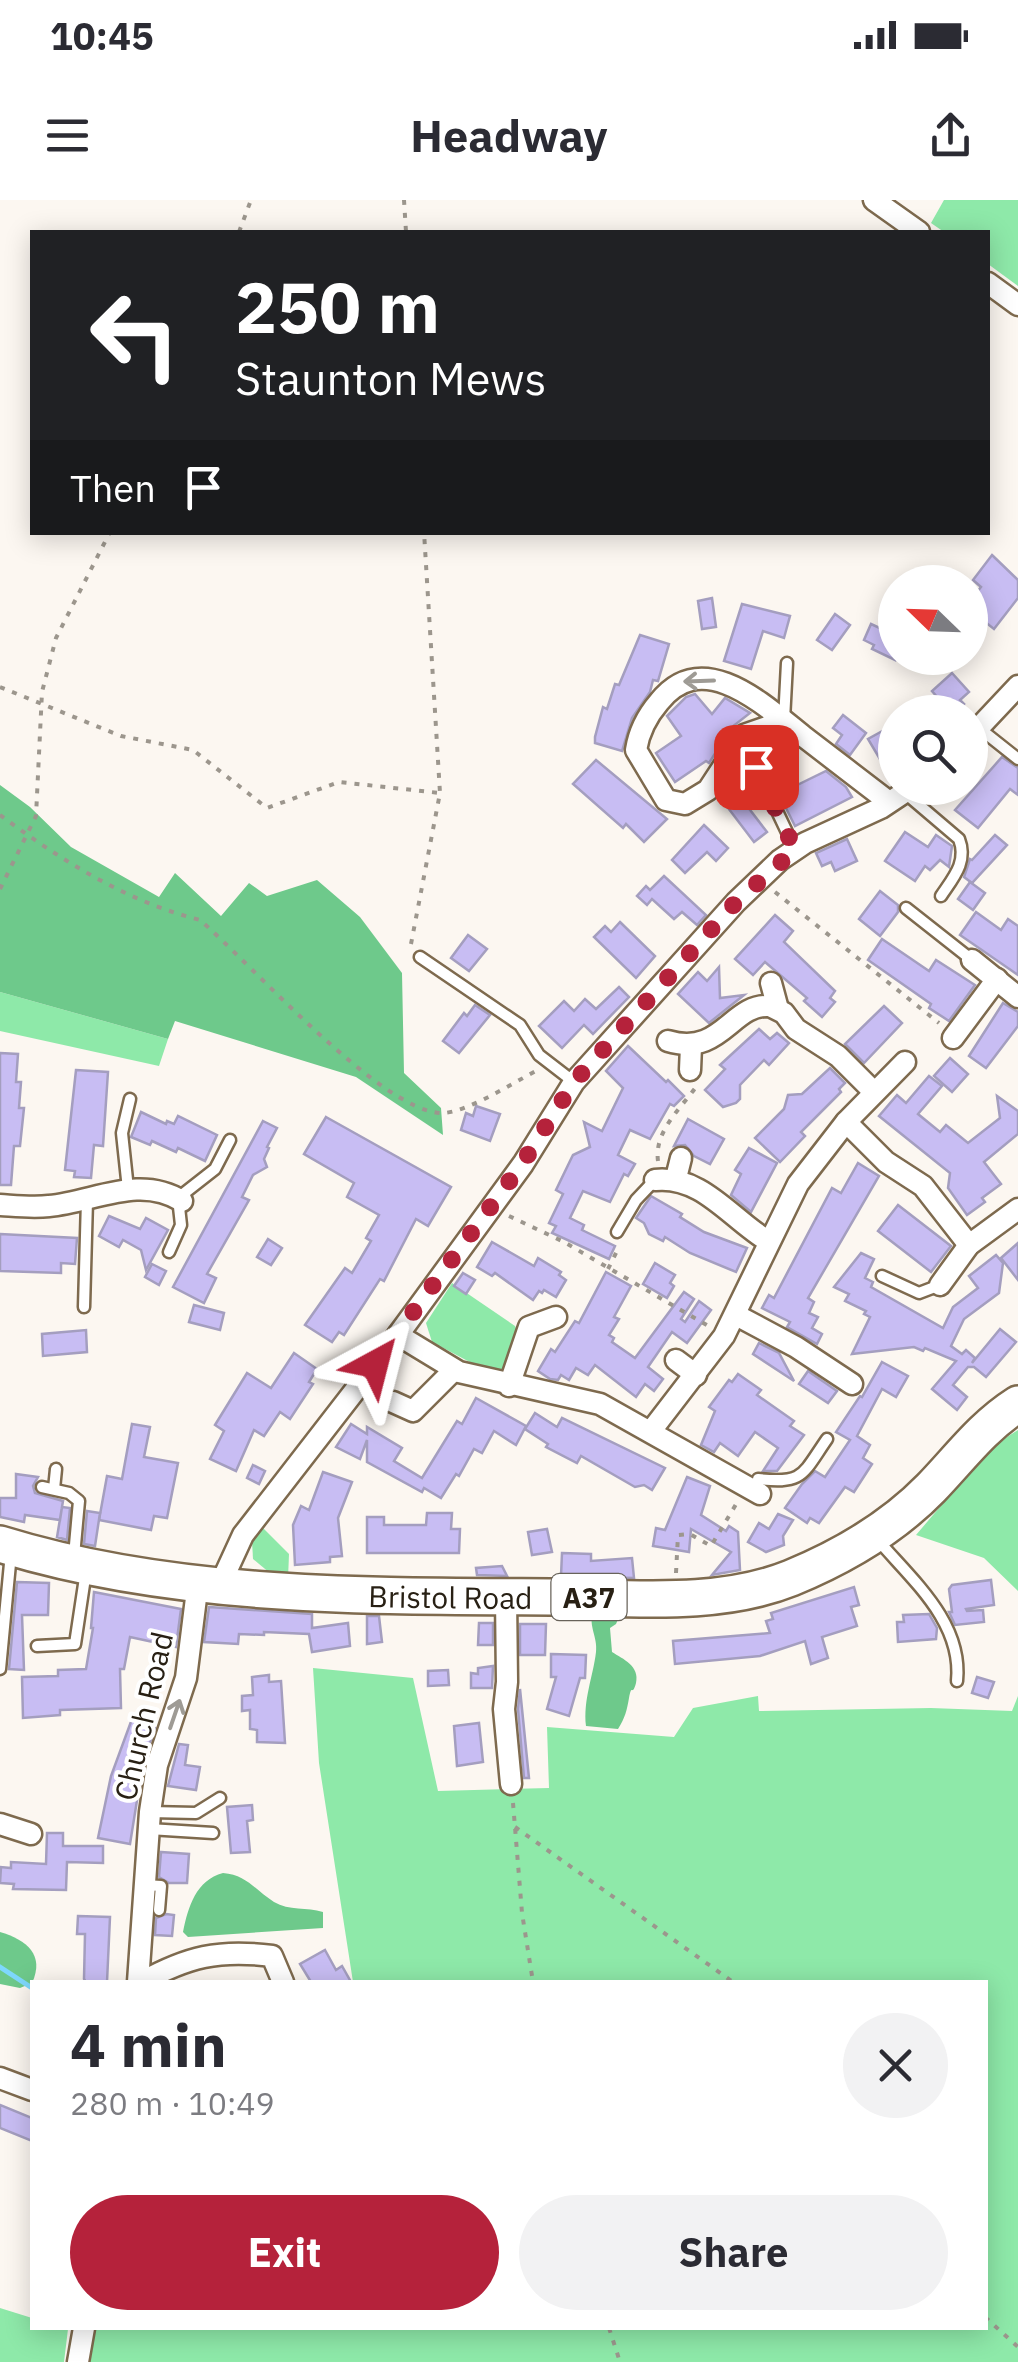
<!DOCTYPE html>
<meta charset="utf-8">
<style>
:root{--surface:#fff;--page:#f2f2f3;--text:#2b2b33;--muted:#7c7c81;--accent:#b5223b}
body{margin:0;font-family:"IBM Plex Sans",sans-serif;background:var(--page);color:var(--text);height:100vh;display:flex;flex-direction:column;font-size:38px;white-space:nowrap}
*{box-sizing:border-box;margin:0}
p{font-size:32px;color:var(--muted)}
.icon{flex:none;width:55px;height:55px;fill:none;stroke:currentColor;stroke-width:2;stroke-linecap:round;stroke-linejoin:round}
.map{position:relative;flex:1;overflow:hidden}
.sheet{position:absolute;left:30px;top:1780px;width:958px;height:350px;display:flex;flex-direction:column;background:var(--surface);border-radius:0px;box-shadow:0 5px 25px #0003}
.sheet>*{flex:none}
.hud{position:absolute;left:30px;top:30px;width:960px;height:305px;border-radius:0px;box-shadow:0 5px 25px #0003;background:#202124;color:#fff;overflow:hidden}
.needle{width:65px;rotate:293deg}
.tools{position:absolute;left:878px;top:365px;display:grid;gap:20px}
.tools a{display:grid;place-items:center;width:110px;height:110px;border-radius:50%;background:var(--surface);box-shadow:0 5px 25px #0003;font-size:50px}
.pin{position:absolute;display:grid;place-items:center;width:85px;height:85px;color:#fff;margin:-42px;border-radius:20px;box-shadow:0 5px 15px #0006}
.me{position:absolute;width:110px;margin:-55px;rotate:38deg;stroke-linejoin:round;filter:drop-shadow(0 0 8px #0008)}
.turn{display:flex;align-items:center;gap:35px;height:210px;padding:0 40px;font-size:45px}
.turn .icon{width:130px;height:130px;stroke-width:2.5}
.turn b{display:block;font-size:70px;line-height:85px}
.then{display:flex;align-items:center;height:95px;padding:0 40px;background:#0003;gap:20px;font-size:38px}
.round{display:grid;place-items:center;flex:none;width:105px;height:105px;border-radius:52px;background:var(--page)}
.overview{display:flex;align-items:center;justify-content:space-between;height:170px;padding:0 40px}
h1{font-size:60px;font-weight:800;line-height:75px}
.primary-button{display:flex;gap:20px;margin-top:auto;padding:20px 40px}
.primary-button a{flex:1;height:115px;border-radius:60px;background:var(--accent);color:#fff;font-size:40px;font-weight:800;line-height:115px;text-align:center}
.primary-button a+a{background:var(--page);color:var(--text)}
.status{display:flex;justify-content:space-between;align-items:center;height:70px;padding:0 50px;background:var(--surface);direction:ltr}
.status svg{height:28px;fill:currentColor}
header{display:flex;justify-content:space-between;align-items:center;height:130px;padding:0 40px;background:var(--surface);font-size:45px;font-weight:800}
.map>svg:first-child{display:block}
.green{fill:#8ee9a9}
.forest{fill:#6ec98b}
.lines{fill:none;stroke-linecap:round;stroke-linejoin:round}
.stream{stroke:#7ed8fd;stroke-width:5}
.building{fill:#c8bdf3;stroke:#a49ebf;stroke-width:2.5}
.service-casing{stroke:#7e6a4e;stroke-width:15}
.minor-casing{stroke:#7e6a4e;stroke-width:25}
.trunk-casing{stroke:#7e6a4e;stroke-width:40}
.path{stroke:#9c968d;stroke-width:4;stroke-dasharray:5 8;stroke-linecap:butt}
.service{stroke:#fff;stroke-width:10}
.minor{stroke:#fff;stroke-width:20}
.trunk{stroke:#fff;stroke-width:35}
.oneway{stroke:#9e9b95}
.route{stroke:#b5223b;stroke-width:18;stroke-dasharray:0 32.4}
.labels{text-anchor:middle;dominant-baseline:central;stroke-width:8;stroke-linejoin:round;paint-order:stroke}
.shield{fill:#fff;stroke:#68635a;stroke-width:2.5}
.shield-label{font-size:28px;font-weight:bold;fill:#282014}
.street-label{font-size:30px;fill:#282014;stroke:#fff}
</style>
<div class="status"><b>10:45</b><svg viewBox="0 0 49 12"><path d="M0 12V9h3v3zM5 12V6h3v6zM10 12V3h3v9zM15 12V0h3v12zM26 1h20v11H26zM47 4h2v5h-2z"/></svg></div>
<header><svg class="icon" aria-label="menu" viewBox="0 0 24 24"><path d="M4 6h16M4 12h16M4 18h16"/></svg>Headway<svg class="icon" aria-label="share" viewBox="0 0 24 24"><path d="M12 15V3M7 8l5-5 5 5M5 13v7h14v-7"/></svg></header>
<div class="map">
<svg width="1018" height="2162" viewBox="0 0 1018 2162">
<rect width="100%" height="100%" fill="#fcf7f1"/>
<g class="green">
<path d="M944,0H1018V86L988,64V32H944L931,23Z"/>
<path d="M0,792L168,839L159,866L0,831Z"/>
<path d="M452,1083L515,1126L519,1135L505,1174L496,1176L432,1142L426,1123Z"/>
<path d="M1018,1230V1391L984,1358L916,1335L991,1247Z"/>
<path d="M262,1327L289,1354L288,1379H277L253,1359L252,1341Z"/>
<path d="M313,1468L413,1478L438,1591L549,1588L547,1527L674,1537L693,1508L758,1496L759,1511L931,1508L1012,1511L1018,1496V2162H88L94,2128H985V1782H353L319,1563Z"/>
<path d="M0,2108L32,2118V2128L68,2129L64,2162H0Z"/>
</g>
<g class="forest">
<path d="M0,585L30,607L71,647L159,697L175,673L221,716L249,683L267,696L317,680L360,717L402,773L404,873L441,908L443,935L356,877L175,821L168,839L0,792Z"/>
<path d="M593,1412L619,1417L616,1424L610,1428L612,1452C623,1459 640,1466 636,1483C632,1498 632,1482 629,1498C627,1510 625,1518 618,1529L586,1526C583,1500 593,1477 596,1452C598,1437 588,1426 593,1412Z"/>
<path d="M223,1673C247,1675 255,1690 274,1702C289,1711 307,1707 323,1712V1728L188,1737L183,1732C188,1707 196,1680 223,1673Z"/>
<path d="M0,1732C27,1740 45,1755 32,1783L20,1788L0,1784Z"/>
</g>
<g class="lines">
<path class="stream" d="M0,1767L32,1788"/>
</g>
<g class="building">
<path d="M992,355L1018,380V398L994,429L970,410V401L981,387L973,380Z"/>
<path d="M712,398L716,427L702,429L698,401Z"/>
<path d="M742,404L790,416L784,438L763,431L751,469L724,461Z"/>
<path d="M835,414L850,425L832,450L817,440Z"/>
<path d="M871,424L895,435V460L872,449L874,445L864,440Z"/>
<path d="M640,435L669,444L658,481L653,480L650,492L632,518L622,551L595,543V537L603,507L607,509L615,484L619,485Z"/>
<path d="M952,473L969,492L960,500L964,504L955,512H922L938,498L932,491Z"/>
<path d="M695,494L712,514L725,498L750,513L732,527L709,563L706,561L675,582L656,553L681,536L667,516L686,497Z"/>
<path d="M843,515L866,533L850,555L836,544L842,535L833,528Z"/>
<path d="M895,524V559L884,566L868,539Z"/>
<path d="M1002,557L1018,568V595L1010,589L978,628L955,610Z"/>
<path d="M596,560L667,619L644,642L626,624L623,628L573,584Z"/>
<path d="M826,571L846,587L852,597L795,626L779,594Z"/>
<path d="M734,589L767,632L754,642L722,600Z"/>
<path d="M704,625L728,648L716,661L707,652L685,673L672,660Z"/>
<path d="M905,632L928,647L936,635L952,646L949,667L940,660L930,670L925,666L915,681L885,661Z"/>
<path d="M995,635L1007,645L972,683L964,677L970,659L972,660Z"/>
<path d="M847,639L857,661L835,671L831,662L822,666L816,653Z"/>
<path d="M664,676L706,715L697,725L682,712L674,719L652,699L647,705L637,696L646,686L650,690Z"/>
<path d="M970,682L985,693L973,710L958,699Z"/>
<path d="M880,691L898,705V712L880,736L859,719Z"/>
<path d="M976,712L1001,730L1008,719L1018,726V775L960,735Z"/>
<path d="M775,715L793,731L784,742L835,791L830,798L835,802L822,817L804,801L807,798L765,762L753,775L735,759Z"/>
<path d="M620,722L655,756L636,778L594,737L605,726L611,732Z"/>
<path d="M468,735L487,749L469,771L451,758Z"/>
<path d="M882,739L929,771L936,760L975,785L949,821L929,808L931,804L868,760Z"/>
<path d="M719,767L720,798L744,795L709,823L678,794L698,772L707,781Z"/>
<path d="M619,787L629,797L593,834L584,825L562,848L539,826L564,801L574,811L585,799L596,809Z"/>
<path d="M1003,803L1018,812V826L986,868L969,856Z"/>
<path d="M475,805L490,815L459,853L443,841L464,813L467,816Z"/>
<path d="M884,806L902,823L864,863L845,844Z"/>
<path d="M759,829L770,839L777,833L789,843L769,865L764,860L740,885V899L736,903L723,907L705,890L725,869L720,865Z"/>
<path d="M628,846L666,882L668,880L684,896L674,906L670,904L650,939L630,930L618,955L635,964L628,976L624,974L610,1002L583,991L570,1018L584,1025L582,1030L615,1046L609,1059L552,1033L556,1026L549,1023L563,994L556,990L570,961L573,955L590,947L584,922L602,931L623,888L606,871Z"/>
<path d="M0,853L18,854L16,882H21L19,908H24L20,946H14L11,985H0Z"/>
<path d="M950,858L968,874L952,892L934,876Z"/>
<path d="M830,868L845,883L839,889L841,892L801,932L805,936L780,962L755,938L784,909L788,895L802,894Z"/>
<path d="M76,870L108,872L103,946L94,945L91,978L74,977L75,971L65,970Z"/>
<path d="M929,876L942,886L918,914L940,932L946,925L968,943L1000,918L997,896L1018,911V934L984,962L1001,984L982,998L985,1002L967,1015L948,988L950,973L879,916L897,895L906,903Z"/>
<path d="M476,906L500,914L490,941L461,930L466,913L473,916Z"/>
<path d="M141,912L166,924L167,921L174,924L178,916L217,935L205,961L178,948L176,952L152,941L150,945L131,937Z"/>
<path d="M326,917L451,987L428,1026L416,1019L384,1081L380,1079L344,1135L339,1132L332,1142L305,1125L345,1068L352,1073L371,1041L366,1038L379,1015L347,997L354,983L304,954Z"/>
<path d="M688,919L724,939L710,964L694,956L685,945L674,946Z"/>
<path d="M263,921L277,928L267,947L269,948L264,959L267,967L253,975L242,997L249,1000L207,1074L216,1078L204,1103L173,1087Z"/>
<path d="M749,948L777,963L751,1012L731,995L741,974L735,970Z"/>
<path d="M858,963L879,976L808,1098L814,1102L809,1113L818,1117L812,1128L822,1134L817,1144L787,1127L790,1122L762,1108L769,1095L774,1098L832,988L841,993Z"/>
<path d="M651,996L682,1014L680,1017L704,1032L747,1048L736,1072L690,1053L665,1037L663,1041L649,1034L644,1023L636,1018Z"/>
<path d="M898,1005L951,1046L931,1072L878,1031Z"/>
<path d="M109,1016L140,1029L146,1018L168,1030L146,1070L141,1050L123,1040L119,1047L99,1036Z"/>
<path d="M0,1034L77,1038L75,1064L61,1063V1073L0,1071Z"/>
<path d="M268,1039L282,1048L271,1065L257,1057Z"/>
<path d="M492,1042L534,1066L538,1058L561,1072L559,1075L566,1080L556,1097L544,1090L542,1093L539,1091L533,1100L495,1073L492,1076L477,1067Z"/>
<path d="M1018,1043V1080L1001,1058Z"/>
<path d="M861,1053L874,1059L865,1078L873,1082L871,1087L943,1128L953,1107L978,1088L969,1076L996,1055L1003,1063L999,1093L964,1119L951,1146L962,1154L966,1150L975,1158L972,1163L1000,1129L1016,1142L986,1177L974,1167H968L953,1185L967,1197L957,1210L932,1189L956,1161L925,1148L923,1151L914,1147L852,1154L870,1117L864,1114L866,1111L845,1101L849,1094L834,1087Z"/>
<path d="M655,1063L675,1075L670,1083L674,1086L667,1098L643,1084Z"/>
<path d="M152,1064L166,1071L159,1085L145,1077Z"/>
<path d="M606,1072L631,1086L614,1117L619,1119L609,1135L614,1138L612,1142L635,1158L684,1092L694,1099L681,1119L685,1122L699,1101L711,1110L687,1143L672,1132L648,1167L663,1179L654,1191L645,1184L636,1197L595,1165L588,1175L576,1168L569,1180L561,1175L558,1180L550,1179L538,1171L551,1149L555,1152L575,1121L579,1123Z"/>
<path d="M463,1073L475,1080L466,1094L454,1086Z"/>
<path d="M194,1105L224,1113L220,1130L189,1122Z"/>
<path d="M86,1130L87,1152L43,1156L42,1134Z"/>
<path d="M759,1143L779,1153L794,1181L753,1154Z"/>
<path d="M294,1153L317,1169L309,1182L313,1184L290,1219L280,1212L264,1236L254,1230L236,1271L210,1259L224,1231L215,1225L247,1173L271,1188Z"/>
<path d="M882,1162L908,1176L896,1197L882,1189L857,1236L870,1245L863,1258L872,1264L854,1292L845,1287L819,1323L810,1318L807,1323L785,1308L802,1284L815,1271L825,1277L850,1240L836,1232L860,1196L862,1197Z"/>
<path d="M808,1171L837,1191L828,1203L799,1184Z"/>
<path d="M738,1174L761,1190L757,1195L794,1221L790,1226L804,1235L777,1271H763L778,1248L755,1232L738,1256L720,1243L714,1252L701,1245L715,1211L709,1207L729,1180L732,1182Z"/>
<path d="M476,1198L526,1226L516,1245L494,1231L482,1253L474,1249L459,1276L456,1274L441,1298L424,1288L422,1292L367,1262V1240L360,1259L336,1247L351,1224L367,1234V1227L402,1248L394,1261L422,1278L457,1221L462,1224Z"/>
<path d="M535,1213L557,1227L562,1218L665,1268L652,1290L644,1285L635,1287L581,1256L577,1263L546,1247L548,1244L525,1229Z"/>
<path d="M132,1224L150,1227L144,1257L178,1263L167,1318L154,1316L151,1330L99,1320L107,1276L122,1279Z"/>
<path d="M253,1265L265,1271L259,1284L247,1278Z"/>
<path d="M323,1272L352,1282L338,1318L342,1356L330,1357V1362L295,1365L293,1325L301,1306L309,1310Z"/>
<path d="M16,1274L38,1277L33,1286L35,1293L63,1301L62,1307L70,1308L67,1340L57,1337L62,1307L60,1320L25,1315L24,1322L0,1317V1298H16Z"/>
<path d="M687,1277L710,1286L701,1315L726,1331L729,1326L738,1332L740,1370L712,1375L731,1352L691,1329L689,1352L653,1346L656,1328L665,1330Z"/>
<path d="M87,1311L100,1313L95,1346L84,1344Z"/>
<path d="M427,1313H452L451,1329H460L459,1353H367V1317H384V1325H426Z"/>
<path d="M778,1314L793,1320L783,1336L784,1345L766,1352L748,1342L759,1323L769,1329Z"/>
<path d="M547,1329L552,1352L532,1355L528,1332Z"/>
<path d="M562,1353L591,1354V1361L632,1358L634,1378L561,1376Z"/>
<path d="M502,1366L507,1376L477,1375L476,1368Z"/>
<path d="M991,1380L994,1405L966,1409L967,1411L983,1410L984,1422L955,1425L949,1412H952L949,1389L952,1385Z"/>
<path d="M17,1382L49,1383L48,1415H22L24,1470L9,1469Z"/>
<path d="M854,1387L859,1405L851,1407L857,1426L822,1437L828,1458L811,1464L805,1441L760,1456L675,1464L673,1441L770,1433L766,1421L773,1419L771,1413Z"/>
<path d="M94,1392L181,1409L176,1447L130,1437L124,1469H120L121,1508L60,1510V1515L23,1518L22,1477L58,1476V1470L86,1469L93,1428H91Z"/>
<path d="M209,1407L312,1414V1428L348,1423L350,1446L312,1452L309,1434L264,1432V1435L239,1434L238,1444L204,1442Z"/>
<path d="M929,1414L937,1428L936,1439L898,1442L897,1422H904L903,1415Z"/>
<path d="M367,1416H379L382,1442L367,1444Z"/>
<path d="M479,1423H493V1445H478Z"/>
<path d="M520,1424H546L545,1455H520Z"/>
<path d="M551,1454L586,1455L585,1478H580L569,1516L547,1509L556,1477H551Z"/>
<path d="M493,1466L492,1488H471V1473L478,1474V1468Z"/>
<path d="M448,1470L449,1485L428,1486V1471Z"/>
<path d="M269,1475V1482L281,1481L285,1543L257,1542V1530L250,1529V1510L242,1511V1496L253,1495L252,1477Z"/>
<path d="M977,1477L994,1482L988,1498L972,1493Z"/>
<path d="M520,1489L529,1578H524L518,1509Z"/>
<path d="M132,1519L155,1528L143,1563L130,1644L98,1638L111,1576Z"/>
<path d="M479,1523L483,1562L457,1566L454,1526Z"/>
<path d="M179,1544L188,1545L185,1565L200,1567L196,1590L168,1586Z"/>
<path d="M252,1605L253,1620L247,1621L250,1652L231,1653L227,1607Z"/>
<path d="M47,1633H63V1646H103V1663L67,1662L66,1690L13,1689L14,1684L0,1683L1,1667L11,1668V1662L46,1664Z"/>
<path d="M161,1652L189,1654L187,1683H169L159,1677Z"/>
<path d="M166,1714L174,1715L172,1736L155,1735L156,1718Z"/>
<path d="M78,1716L110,1717L107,1782H86L84,1779L85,1734H77Z"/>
<path d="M325,1750L336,1770L342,1766L351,1782H311L300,1764Z"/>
<path d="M0,1905L32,1918V1941L0,1928Z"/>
</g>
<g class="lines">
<g class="service-casing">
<g id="service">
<path d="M784,520L787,463"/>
<path d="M979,528L1018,559"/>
<path d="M790,551L756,567L795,649"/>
<path d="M905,593L959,639C968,662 953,678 941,696"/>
<path d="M906,708L972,760"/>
<path d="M420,757L520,825L539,855L574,882"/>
<path d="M128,989L122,933L130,899"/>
<path d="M617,1032L636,1000L655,980"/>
<path d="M169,1052L181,1025L178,998L215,969L230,940"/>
<path d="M882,1076L919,1093L940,1085"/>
<path d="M84,1107L87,1000"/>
<path d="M758,1279C804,1284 802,1275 827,1239"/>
<path d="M42,1287L69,1293L79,1301L74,1356"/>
<path d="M54,1289L56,1269"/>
<path d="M877,1339C912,1380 963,1422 957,1481"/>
<path d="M37,1446L75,1444L86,1371"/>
<path d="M0,1469L11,1353"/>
<path d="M150,1612L196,1613L220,1598"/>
<path d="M149,1629L213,1633"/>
<path d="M145,1685L161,1686L159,1710"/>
</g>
</g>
<g class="minor-casing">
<g id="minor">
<path d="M874,0L919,32"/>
<path d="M988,83L1018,105"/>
<path d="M784,521L744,535L708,590L685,604L666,600L636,550C639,531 647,516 659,502C703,446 764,505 803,536C832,558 860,580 889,602"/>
<path d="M970,537L1018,486"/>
<path d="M972,760L1018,797"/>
<path d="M771,783L778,809"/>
<path d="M953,838L997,779"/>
<path d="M668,841C722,857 731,803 770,806L784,813L796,829L838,856L874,892"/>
<path d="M690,870L691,846"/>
<path d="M846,922L886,962L923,986L969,1045"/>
<path d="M676,978L681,958"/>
<path d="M655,980C702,975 731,1019 768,1041"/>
<path d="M0,1005C16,1006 33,1008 49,1006C94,1002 139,974 182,1001"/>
<path d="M940,1085L969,1045L1018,1009"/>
<path d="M736,1115L796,1147L852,1184"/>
<path d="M398,1135L459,1172L600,1204L760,1294"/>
<path d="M676,1160L696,1175"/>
<path d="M509,1186L529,1127L556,1117"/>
<path d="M393,1202L413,1211L454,1170"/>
<path d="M651,1231L724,1136L798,984L846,922L905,862"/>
<path d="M220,1385L243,1335L398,1135L523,964L574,882L736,702L780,660L805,643L881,608L911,588"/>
<path d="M506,1397L507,1482L504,1509L511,1584"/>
<path d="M0,1624L31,1634"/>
<path d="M138,1782L150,1612L157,1565L186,1478L198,1382"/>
<path d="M142,1782C187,1757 219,1749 272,1756L283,1782"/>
<path d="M0,1878L32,1890"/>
<path d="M78,2162L84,2128"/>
</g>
</g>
<g class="trunk-casing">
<g id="trunk">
<path id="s1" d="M0,1344C178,1399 373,1396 558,1397C634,1398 719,1407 791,1378C842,1357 893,1327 931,1288C960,1258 982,1227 1018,1204"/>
</g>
</g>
<g class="path">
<path d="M404,0L406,32"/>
<path d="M239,32L251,0"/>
<path d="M0,487L121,536L193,550L267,608L339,582L440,593"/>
<path d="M0,615C61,660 125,701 200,720C250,763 381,911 441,913C465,914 514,882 538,870"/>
<path d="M0,689L36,616L42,492L56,438L110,332"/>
<path d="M775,692L939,823"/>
<path d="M411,744L440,593L424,332"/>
<path d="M658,961C654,932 680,909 696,887"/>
<path d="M509,1016L564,1042L710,1127"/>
<path d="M608,1069L619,1047"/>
<path d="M676,1373L678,1335L690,1334L711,1346L738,1301"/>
<path d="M513,1603L522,1713L533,1782"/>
<path d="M515,1627L733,1782"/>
<path d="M985,2117L1018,2147"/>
<path d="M609,2128L620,2162"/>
</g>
<use href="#service" class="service"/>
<use href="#minor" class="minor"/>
<use href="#trunk" class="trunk"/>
</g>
<defs><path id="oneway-shaft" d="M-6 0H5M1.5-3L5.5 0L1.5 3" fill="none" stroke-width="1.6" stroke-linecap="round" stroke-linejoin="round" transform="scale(2.5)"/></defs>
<g class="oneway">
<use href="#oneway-shaft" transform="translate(699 481) rotate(178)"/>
<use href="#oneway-shaft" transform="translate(175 1514) rotate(-71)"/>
</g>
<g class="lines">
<path class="route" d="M375,1164L522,964L574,882L736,702L795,650L756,567"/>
</g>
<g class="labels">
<rect class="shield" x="551.5" y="1374" width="75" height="46" rx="8"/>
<g class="shield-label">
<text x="589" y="1397">A37</text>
</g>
<g class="street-label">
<text stroke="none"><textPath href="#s1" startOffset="455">Bristol Road</textPath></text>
<text transform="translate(143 1516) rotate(-77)">Church Road</text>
</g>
</g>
</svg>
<div class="tools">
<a><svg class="needle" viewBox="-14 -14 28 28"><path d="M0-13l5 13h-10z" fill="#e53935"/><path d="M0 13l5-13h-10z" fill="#7c7c81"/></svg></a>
<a><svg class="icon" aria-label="search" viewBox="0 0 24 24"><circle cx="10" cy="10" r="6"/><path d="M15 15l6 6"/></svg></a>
</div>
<div class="pin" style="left:756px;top:567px;background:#d93025"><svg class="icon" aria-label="arrive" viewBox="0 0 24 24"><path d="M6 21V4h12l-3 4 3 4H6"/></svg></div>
<svg class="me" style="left:375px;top:1164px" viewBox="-20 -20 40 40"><path d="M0-17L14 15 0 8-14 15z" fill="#b5223b" stroke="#fff" stroke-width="4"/></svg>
<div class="hud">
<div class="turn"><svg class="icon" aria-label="left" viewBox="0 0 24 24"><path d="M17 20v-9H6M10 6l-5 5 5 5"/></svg><div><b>250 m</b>Staunton Mews</div></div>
<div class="then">Then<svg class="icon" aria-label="arrive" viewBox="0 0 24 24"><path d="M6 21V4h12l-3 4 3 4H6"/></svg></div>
</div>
<section class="sheet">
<div class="overview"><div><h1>4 min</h1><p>280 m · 10:49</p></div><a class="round"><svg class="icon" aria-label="close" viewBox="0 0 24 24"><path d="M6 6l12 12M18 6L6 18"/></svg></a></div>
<div class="primary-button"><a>Exit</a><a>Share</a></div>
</section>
</div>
